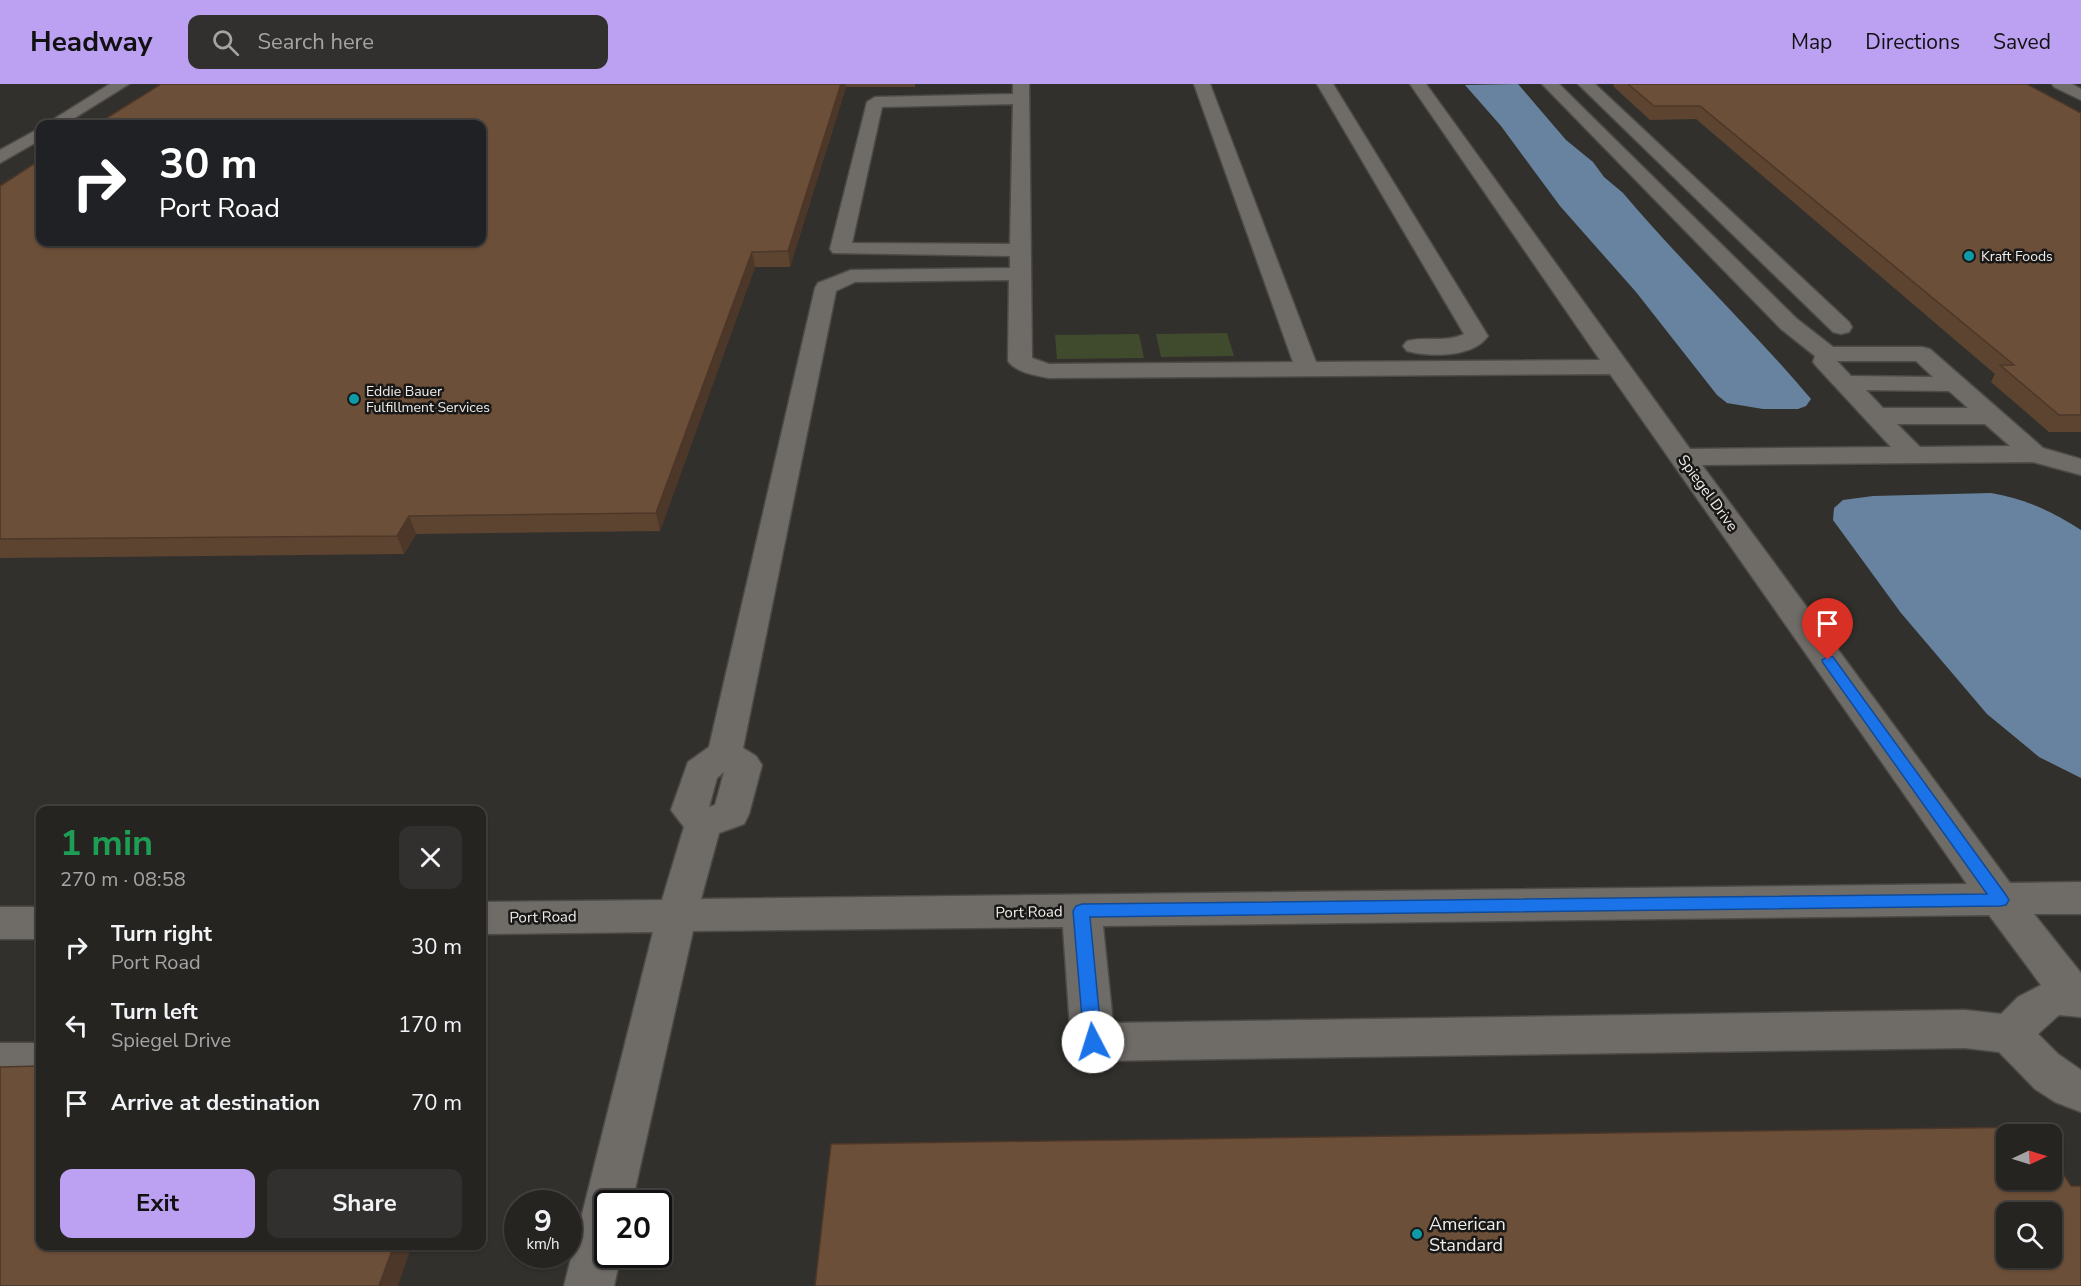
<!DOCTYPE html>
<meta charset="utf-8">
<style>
:root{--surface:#262421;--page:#32302e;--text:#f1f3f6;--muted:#a4a4a5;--line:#42413f;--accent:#bca0f2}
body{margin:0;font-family:"Nunito Sans",sans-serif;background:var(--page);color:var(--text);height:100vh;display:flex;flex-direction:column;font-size:22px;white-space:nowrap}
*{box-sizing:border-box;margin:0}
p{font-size:20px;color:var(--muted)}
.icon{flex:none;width:33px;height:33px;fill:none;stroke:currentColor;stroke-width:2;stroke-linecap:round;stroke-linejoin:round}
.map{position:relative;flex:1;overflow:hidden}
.side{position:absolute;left:36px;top:722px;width:450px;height:444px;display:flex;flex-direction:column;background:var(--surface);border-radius:12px;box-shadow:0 2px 4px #0004,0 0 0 2px var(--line)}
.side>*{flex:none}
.guide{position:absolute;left:36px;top:36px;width:450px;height:126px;border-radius:12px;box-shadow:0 2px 4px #0004,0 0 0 2px var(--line);background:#202124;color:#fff;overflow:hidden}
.needle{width:39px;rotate:86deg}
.fabs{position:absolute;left:1996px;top:1040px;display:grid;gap:12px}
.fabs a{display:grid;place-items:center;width:66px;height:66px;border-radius:12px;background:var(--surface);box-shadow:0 2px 4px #0004,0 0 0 2px var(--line);font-size:30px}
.speed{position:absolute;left:504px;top:1106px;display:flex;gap:12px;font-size:30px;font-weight:700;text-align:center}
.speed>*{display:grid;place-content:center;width:78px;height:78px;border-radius:50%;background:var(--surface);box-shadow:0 2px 4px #0004,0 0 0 2px var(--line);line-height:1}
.speed small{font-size:15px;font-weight:400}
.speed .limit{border:3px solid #111;border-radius:9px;background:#fff;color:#111}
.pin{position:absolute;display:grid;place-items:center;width:51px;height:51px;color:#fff;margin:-62px -26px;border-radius:50% 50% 50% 0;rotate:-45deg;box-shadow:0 0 6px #0007}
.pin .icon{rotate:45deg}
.me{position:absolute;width:66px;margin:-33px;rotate:355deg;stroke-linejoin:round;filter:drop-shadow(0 0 4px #0008)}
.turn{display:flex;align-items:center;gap:21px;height:126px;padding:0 24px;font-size:27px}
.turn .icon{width:78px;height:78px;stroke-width:2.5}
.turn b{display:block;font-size:42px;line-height:51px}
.round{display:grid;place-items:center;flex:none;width:63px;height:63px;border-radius:12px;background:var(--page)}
.headline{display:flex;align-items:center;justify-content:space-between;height:102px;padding:0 24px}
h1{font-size:36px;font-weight:700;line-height:45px;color:#1e9e55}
.action{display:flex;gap:12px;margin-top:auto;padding:12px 24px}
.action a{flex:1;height:69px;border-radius:12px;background:var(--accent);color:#111;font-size:24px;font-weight:700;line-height:69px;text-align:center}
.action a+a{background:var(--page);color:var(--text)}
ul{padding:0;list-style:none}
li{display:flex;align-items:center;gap:18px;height:78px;padding:0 24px}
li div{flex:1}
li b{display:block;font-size:22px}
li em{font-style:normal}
header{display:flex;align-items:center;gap:36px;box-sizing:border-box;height:84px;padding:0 30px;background:var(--accent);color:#111}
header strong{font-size:28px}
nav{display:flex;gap:33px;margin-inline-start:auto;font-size:21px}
.search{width:420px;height:54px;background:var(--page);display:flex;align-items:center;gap:15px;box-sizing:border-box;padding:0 21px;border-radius:12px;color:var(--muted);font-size:22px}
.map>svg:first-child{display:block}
.green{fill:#404a2d}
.water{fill:#68839f}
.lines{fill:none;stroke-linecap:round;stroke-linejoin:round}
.minor-casing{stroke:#4d4b47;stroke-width:3}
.minor{fill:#6f6c68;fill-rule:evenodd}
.wall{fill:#5d4431}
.shaded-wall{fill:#4c3728}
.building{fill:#6c4f39;stroke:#4c3728;stroke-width:1.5;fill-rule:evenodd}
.route{fill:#1a73e8;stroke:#114b97;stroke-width:1.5}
.culture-dot{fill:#0f9aa8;stroke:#191816;stroke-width:2}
.labels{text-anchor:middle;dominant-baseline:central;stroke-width:5;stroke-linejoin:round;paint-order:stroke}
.far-poi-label{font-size:14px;fill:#eeedea;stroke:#191816;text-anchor:start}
.street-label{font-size:15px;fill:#eeedea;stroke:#191816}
.near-poi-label{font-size:18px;fill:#eeedea;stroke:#191816;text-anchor:start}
</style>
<header>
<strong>Headway</strong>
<div class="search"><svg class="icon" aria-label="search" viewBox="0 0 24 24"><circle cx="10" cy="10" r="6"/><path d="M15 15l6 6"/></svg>Search here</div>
<nav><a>Map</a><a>Directions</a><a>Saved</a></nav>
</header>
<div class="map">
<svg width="2081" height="1202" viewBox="0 0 2081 1202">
<rect width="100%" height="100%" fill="#32302c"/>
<g class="green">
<path d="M1227,249L1234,272L1161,273L1156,250Z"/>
<path d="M1139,250L1144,274L1057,275L1055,251Z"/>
</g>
<g class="water">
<path d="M1518,0L1566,56L1593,78L1604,93L1623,109C1683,180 1751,244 1811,315L1806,322L1798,325H1763L1727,319L1717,311L1636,208L1560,122L1501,42L1465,1Z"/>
<path d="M1991,409C2025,415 2052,427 2081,446V694L2039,673L1987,630L1901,529L1833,436L1834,424L1843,416L1873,412Z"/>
</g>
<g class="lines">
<g class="minor-casing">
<g id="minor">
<path d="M110,0H129L65,40H46Z"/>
<path d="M1013,0H1029L1032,274L1049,280L1293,278L1194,0H1210L1316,278L1600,276L1410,0H1426L1690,365L1891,363L1817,283L1813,278L1815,272L1781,245L1542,0H1559L1797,235L1833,263H1922L1930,265L2043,364L2081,375V391L2033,378L1702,381L2010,799L2081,798V830H2034L2081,889V933L2059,931L2038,950L2058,970L2081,986V1028L2055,1018L2035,1005L1999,968L1965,964L1093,977L1078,971L1071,958L1063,843L693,847L632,1119H608V1170H621L614,1202H564L653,848L482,850V818L662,816L684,743L671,726L688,678L709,663L815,204L818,199L851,186L1010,184V172L833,169L830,165L867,18L875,13L1013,10ZM1013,20L1010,160L852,159L882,23ZM1009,196L1008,277C1017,289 1035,291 1049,294L1610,290L1967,800L701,815L719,749L744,740L749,730L762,681L756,672L743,664L836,207L855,198ZM1837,277H1916L1933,293L1851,292ZM1866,306L1949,307L1968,324H1883ZM1897,340H1985L2010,362L1920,363ZM724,688L715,721L709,723L717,694ZM1989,831L2041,901L2018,913L2001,930L1965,926L1113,939L1103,842Z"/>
<path d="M1317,0H1333L1488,252C1473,274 1430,273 1407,267L1403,262L1407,257C1426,252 1446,259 1464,250Z"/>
<path d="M1578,0H1595L1849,238L1852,243L1849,248L1841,250L1833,248Z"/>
<path d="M2052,0H2072L2081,5V16L2054,3Z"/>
<path d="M40,44V56L0,79V66Z"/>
<rect x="0" y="823" width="40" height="32"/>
<path d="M0,959H40V997L0,999Z"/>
</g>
</g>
<use href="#minor" class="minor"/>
</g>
<g class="wall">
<path d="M161,0H915V3H846L790,183H755L660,447L416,450L404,470L0,474V102Z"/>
<path d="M1614,0H2027L2081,29V348H2049L1991,298L1995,290L1696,35L1650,36L1613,2Z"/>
</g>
<g class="shaded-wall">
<path d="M841,0H845L846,3L790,183L788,167Z"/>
<path d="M752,168L755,183L660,447L656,429Z"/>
<path d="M409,432L416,450L404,470L397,452Z"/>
<path d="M394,1161H412L398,1202H379Z"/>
</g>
<g class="building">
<path d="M161,0H841L788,167L752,168L656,429L409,432L397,452L0,455V102L40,76V158H482V40H97Z"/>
<path d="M1628,0H2027L2081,29V331H2059L2000,281H2014L1700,22H1654Z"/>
<path d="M40,982V1161H394L379,1202H0V983Z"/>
<path d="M2032,1043L2037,1050H2007V1095H2052V1073L2071,1102H2081V1202H815L831,1060ZM2007,1128H2052V1173H2007Z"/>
</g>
<path class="route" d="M1828,572L1833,573L2006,811L2009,816L2006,821L2000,822L1090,833L1102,958L1099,964L1093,966L1087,964L1084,958L1073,827L1076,822L1082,820L1987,810L1823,579L1822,576Z"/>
<g class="culture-dot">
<circle cx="1969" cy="172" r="6"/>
<circle cx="354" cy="315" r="6"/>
<circle cx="1417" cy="1150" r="6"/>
</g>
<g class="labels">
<g class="far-poi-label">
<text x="1981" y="172">Kraft Foods</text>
<text x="366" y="307">Eddie Bauer<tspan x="366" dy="16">Fulfillment Services</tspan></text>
</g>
<g class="street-label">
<text transform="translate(1708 409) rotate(54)">Spiegel Drive</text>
<text transform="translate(1029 828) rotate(-1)">Port Road</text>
<text transform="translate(543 833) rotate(-1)">Port Road</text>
</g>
<g class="near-poi-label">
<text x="1429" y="1140">American<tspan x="1429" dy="21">Standard</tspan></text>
</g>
</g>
</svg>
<div class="fabs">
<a><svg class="needle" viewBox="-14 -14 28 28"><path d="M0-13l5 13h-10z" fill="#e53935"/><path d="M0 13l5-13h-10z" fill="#a4a4a5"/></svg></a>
<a><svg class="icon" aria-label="search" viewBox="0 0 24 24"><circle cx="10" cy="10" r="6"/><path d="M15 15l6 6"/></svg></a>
</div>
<div class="speed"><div>9<small>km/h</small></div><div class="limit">20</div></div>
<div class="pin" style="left:1828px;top:576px;background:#d93025"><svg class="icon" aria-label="arrive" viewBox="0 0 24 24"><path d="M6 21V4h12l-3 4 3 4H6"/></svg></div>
<svg class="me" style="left:1093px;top:958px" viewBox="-20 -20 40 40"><circle r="19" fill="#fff"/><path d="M0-13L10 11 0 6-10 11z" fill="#1a73e8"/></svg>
<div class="guide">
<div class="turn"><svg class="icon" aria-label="right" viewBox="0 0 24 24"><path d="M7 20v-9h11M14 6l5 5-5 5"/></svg><div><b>30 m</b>Port Road</div></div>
</div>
<section class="side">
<div class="headline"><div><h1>1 min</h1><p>270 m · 08:58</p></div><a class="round"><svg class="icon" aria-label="close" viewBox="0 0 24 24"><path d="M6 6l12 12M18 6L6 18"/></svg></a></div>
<ul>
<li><svg class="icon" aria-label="right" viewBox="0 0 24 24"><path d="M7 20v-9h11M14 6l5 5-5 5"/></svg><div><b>Turn right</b><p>Port Road</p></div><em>30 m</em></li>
<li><svg class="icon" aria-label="left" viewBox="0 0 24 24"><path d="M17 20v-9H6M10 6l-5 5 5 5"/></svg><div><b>Turn left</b><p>Spiegel Drive</p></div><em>170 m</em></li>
<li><svg class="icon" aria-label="arrive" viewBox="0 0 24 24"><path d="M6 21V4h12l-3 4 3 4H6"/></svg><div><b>Arrive at destination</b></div><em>70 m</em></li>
</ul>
<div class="action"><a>Exit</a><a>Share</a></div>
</section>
</div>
